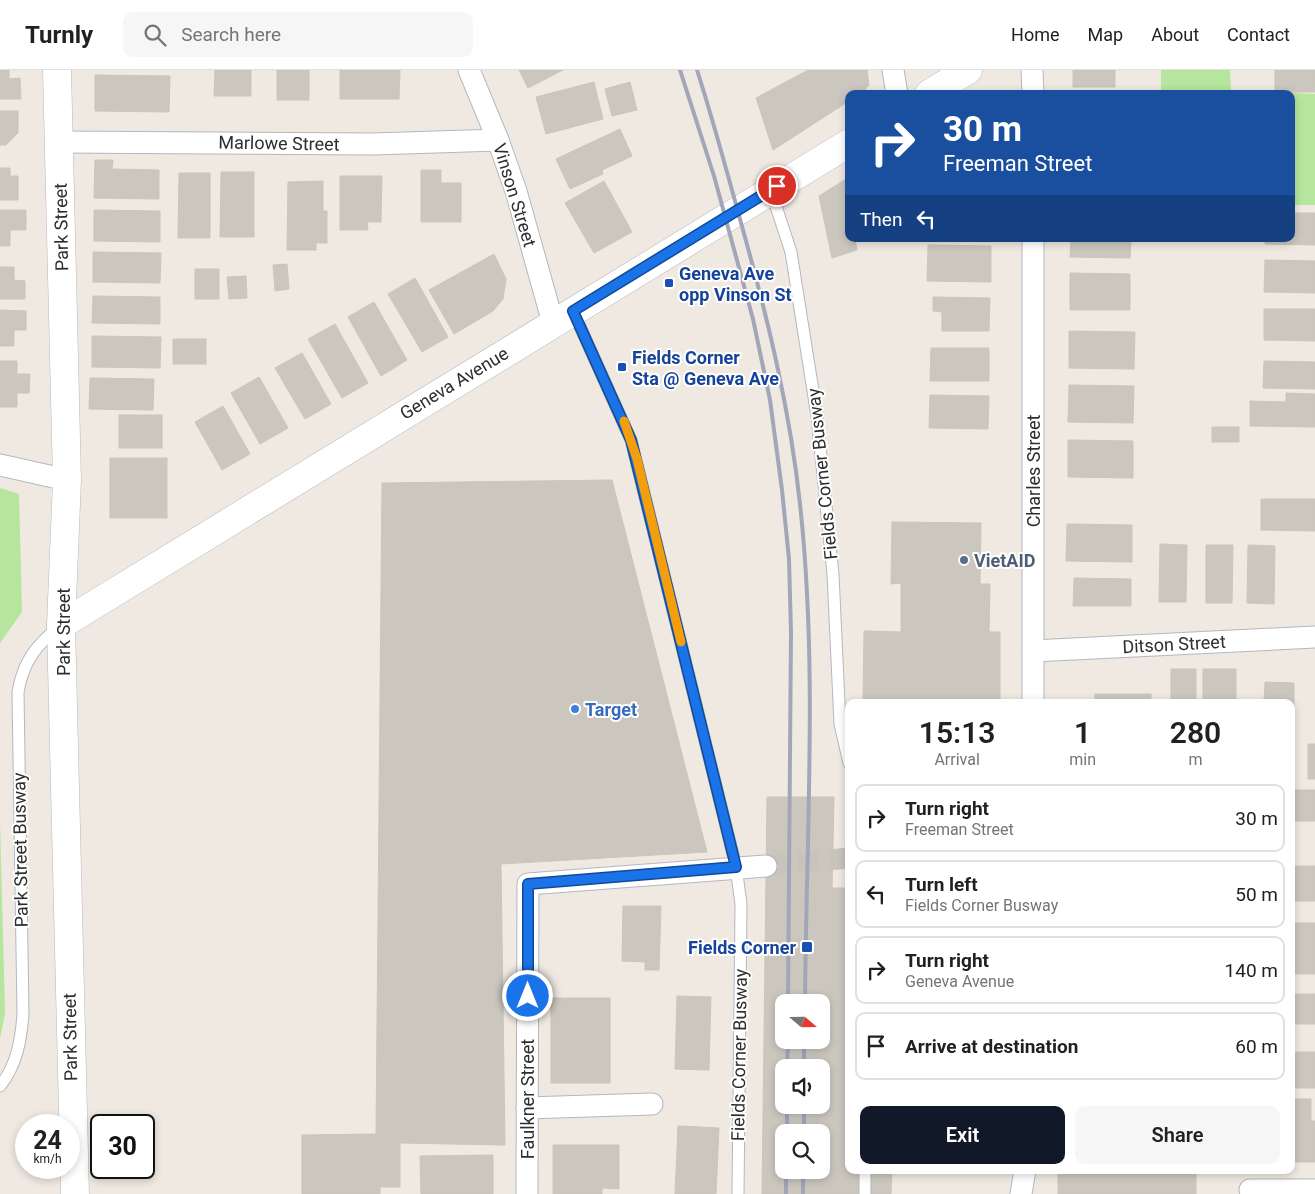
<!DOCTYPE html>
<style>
:root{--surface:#fff;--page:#f6f6f6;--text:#202124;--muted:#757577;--line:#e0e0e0;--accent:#111827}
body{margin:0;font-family:Roboto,sans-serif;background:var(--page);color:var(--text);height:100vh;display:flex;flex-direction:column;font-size:19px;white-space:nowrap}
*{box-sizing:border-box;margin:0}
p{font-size:16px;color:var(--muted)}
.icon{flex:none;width:28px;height:28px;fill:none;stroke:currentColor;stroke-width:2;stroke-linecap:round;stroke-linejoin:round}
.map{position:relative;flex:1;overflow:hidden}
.details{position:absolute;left:845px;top:629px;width:450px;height:475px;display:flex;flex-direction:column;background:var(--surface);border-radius:10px;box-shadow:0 2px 8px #0003}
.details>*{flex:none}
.hud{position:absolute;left:845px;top:20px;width:450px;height:152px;border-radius:10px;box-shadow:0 2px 8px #0003;background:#1a4fa0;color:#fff;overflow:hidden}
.needle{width:32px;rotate:110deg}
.controls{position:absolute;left:775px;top:924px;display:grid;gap:10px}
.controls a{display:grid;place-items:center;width:55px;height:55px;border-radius:10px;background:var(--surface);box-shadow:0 2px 8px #0003;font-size:25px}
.speed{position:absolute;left:15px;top:1044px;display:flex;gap:10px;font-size:25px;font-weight:700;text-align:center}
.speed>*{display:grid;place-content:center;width:65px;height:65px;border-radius:50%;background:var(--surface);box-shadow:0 2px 8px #0003;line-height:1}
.speed small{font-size:12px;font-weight:400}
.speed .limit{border:2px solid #111;border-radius:8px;background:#fff;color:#111}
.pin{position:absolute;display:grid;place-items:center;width:42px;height:42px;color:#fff;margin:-21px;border:2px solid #fff;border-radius:50%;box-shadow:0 1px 5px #0007}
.me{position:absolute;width:55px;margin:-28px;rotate:0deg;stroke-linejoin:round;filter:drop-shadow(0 0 4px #0008)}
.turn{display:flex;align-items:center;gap:18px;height:105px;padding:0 15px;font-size:22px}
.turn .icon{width:65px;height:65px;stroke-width:2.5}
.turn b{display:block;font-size:35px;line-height:42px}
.then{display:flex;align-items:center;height:48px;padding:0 15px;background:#0003;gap:10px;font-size:19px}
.eta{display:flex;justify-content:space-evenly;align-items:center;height:85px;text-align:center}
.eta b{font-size:30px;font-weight:600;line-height:35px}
.primary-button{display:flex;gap:10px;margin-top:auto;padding:10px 15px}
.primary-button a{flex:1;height:58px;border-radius:10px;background:var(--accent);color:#fff;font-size:20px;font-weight:600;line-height:58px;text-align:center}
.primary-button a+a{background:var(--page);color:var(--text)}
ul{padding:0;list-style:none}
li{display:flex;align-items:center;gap:15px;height:68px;margin:0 10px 8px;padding:0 5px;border:2px solid var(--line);border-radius:10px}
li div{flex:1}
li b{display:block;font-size:19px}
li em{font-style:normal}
header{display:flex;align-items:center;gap:30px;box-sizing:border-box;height:70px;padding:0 25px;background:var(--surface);border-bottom:1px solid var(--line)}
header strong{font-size:24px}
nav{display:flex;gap:28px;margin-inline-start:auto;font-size:18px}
.search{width:350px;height:45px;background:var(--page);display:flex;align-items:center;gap:12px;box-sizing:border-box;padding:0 18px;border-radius:10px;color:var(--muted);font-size:19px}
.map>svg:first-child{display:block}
.green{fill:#b6e59e}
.building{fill:#cbc7bf;stroke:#cbc5ba;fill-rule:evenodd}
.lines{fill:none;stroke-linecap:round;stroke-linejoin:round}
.street-tunnel{stroke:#c8c4bd;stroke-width:21;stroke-dasharray:21 11;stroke-linecap:butt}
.lane-casing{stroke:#b4b7c1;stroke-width:13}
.street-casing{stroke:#b4b7c1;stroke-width:23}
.secondary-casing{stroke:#b4b7c1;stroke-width:29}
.lane{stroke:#fff;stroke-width:11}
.street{stroke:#fff;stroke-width:21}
.secondary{stroke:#fff;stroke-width:28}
.rail{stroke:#a3a6b8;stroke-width:4}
.route-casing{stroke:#114b97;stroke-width:12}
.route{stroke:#1a73e8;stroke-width:9}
.slow{stroke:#f59e0b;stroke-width:9}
.transit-dot{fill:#1a4fb4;stroke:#fff;stroke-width:2}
.service-dot{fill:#5c6f8a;stroke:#fff;stroke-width:2}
.shop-dot{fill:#3f7fe0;stroke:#fff;stroke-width:2}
.labels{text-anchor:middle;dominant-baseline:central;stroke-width:4;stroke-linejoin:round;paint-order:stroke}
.street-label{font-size:18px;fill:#2e2e2e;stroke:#fff}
.transit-label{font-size:18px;font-weight:bold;fill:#164399;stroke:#fff;text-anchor:start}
.service-label{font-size:18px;font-weight:bold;fill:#4e5e75;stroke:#fff;text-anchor:start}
.shop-label{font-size:18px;font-weight:bold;fill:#366cbe;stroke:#fff;text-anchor:start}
</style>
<header>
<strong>Turnly</strong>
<div class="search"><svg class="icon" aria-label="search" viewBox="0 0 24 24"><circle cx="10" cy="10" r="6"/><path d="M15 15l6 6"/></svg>Search here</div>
<nav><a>Home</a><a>Map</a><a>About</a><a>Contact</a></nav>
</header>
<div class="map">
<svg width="1315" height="1124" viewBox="0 0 1315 1124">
<rect width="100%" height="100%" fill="#efe9e1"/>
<g class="green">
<path d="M1161,0H1230L1231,20L1315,24V135H1291V24H1161Z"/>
<path d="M0,418L19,424L22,542L0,573Z"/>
<path d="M0,751L5,943L0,969Z"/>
</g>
<g class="building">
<path d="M0,0H9V9L20,8L21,29H0Z"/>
<path d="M215,0H251V26H214Z"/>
<rect x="277" y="0" width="32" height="30"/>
<path d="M340,0H400L399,29H340Z"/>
<path d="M519,0H563L528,18Z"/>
<path d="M808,0H867L869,15L861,24H849V31L773,80L756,28Z"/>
<rect x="1073" y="0" width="42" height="17"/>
<rect x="1275" y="0" width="40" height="22"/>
<path d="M95,5L170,6L169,42L95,41Z"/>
<path d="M594,12L603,49L546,64L536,27Z"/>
<path d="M630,12L637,40L612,46L605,19Z"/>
<path d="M0,41H18V63L6,75H0Z"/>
<path d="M620,59L632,86L602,100L603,104L570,119L556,89Z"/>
<path d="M95,90H113L112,99L159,100V129L94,128Z"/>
<path d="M0,98H10V106H18V130H0Z"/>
<path d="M421,100H441V113H461V152H421Z"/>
<path d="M221,102H254V167H220Z"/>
<path d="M179,103H210V168H178Z"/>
<path d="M340,106H382L381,152H367L368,160H340Z"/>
<path d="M846,109L849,114V169H855L857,180L832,188L819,126Z"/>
<path d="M323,111V141H327V173H316V180H287L288,112Z"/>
<path d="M604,111L632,162L594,183L565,133Z"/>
<path d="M0,140H26V160H10V176H0Z"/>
<path d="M94,140L160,141V172L94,171Z"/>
<path d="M1291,143H1315V175L1265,174V169H1291Z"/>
<path d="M1071,169H1131L1130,188L1070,187Z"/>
<path d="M928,175L991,176V212L927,211Z"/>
<path d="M93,182L161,183L160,213L93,212Z"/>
<path d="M494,184L506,209L503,229L493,241L454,264L429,220Z"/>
<path d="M1265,190L1315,191V223L1264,222Z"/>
<path d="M287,194L289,219L275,221L273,195Z"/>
<path d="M0,197H14V210L25,211V229H0Z"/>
<rect x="195" y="199" width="24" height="30"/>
<path d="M1070,203L1130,204V240H1070Z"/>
<path d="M246,206L247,228L229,229L227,207Z"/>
<path d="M415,208L448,267L422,282L388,224Z"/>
<path d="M93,226L160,227V254L92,253Z"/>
<path d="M933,227L990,228L989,261H942V242L933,241Z"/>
<path d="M374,232L407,290L381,306L348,247Z"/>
<path d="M1264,239H1315V271L1264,270Z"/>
<path d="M0,240L26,241V260H14V276H0Z"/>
<path d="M335,254L368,313L342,328L308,269Z"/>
<path d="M1069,261L1135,262L1134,299L1069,298Z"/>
<path d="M92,266L161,267L160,298L92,297Z"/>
<rect x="173" y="269" width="33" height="25"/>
<path d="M931,278H989V311H930Z"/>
<path d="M302,283L331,334L305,349L275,298Z"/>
<path d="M0,291H17V304H30L29,323H17V337H0Z"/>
<path d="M1264,291L1315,292V319L1263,318Z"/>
<path d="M259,307L288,358L260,374L231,323Z"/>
<path d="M90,308L154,309L153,340L89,339Z"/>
<path d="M1069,315L1134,316L1133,353L1068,352Z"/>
<path d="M1286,323L1315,324V357L1250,356V331L1286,332Z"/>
<path d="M930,325L989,326L988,359L929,358Z"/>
<path d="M223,336L250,384L222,400L195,352Z"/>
<rect x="119" y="345" width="43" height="33"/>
<rect x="1212" y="357" width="27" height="15"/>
<path d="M1068,370L1133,371V408L1068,407Z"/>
<rect x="110" y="388" width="57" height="60"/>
<path d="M612,410L707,782L501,794L505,1075L400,1073V1117H380V1124H302V1065L376,1064L382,413Z"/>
<path d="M1261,429H1315V461L1261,460Z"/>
<path d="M892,452L981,453L980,514H990L989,562H1000V632H863L864,561L901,562V513L891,514Z"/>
<path d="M1067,454L1132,455V492L1066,491Z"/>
<path d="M1160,474L1187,475L1186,532H1159Z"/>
<path d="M1206,475H1233L1232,533H1206Z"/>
<path d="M1248,475L1275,476L1274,534L1247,533Z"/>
<path d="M1074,508L1131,509V536H1073Z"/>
<rect x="1171" y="599" width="25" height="33"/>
<rect x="1203" y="599" width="33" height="33"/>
<path d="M1265,612L1294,613V666H1291V632H1264Z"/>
<rect x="1095" y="624" width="56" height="8"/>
<rect x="1308" y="674" width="7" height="35"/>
<rect x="1293" y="720" width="22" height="31"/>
<path d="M767,727H834L832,818H849V1100H892L891,1124H762ZM784,932H821V970H784ZM784,998H821V1035H784ZM784,1062H821V1100H784Z"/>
<rect x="1295" y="796" width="20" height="35"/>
<path d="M623,836H661L659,900H645V892L622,891Z"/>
<rect x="1291" y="853" width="24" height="51"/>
<rect x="1291" y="924" width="24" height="30"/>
<path d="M677,926L711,927L709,1000L675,999Z"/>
<rect x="551" y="928" width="59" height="85"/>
<rect x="1291" y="982" width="24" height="36"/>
<path d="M1291,1029H1311V1051H1315V1092H1291Z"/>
<path d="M678,1056L719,1058L716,1124H675Z"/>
<path d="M553,1075H619V1119L602,1118V1124H553Z"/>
<path d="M493,1085V1124H421L420,1086Z"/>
<rect x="1058" y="1100" width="138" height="24"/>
</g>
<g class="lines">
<path class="street-tunnel" d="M766,796L849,788"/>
<g class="lane-casing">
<g id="lane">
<path d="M771,121L791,182L817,346L833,504L840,654L849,693"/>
<path d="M573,241L631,370L736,797L741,834L738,1124"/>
<path d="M0,1016C17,995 21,970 23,944L18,622C23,592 36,575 60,556"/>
<path d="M865,1124V1100"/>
</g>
</g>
<g class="street-casing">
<g id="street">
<path d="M469,0L498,70L516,121L553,253"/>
<path d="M893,0L897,24"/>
<path d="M1032,0L1033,24"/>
<path d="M59,72L373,74L498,70"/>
<path d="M1033,169V632"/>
<path d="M0,395L67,410"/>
<path d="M1033,581L1315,567"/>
<path d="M527,1038L652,1034"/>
<path d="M1250,1120H1315"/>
<path d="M527,1124L528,814L766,796"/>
<path d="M1021,1124L1025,1100"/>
</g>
</g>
<g class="secondary-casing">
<g id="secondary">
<path d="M57,0L67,410L61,555L75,1124"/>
<path d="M929,24L968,0"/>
<path d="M61,555L849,73"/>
</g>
</g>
<use href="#lane" class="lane"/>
<use href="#street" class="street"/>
<use href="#secondary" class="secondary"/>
<g class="rail">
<path d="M680,0L714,106L753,249L770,330L782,420L789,489L791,562L788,932"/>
<path d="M697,0C714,53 728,106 743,160C768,250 790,340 800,434C818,599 806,767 805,932"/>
<path d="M787,998L788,970"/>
<path d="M804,998V970"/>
<path d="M787,1062V1035"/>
<path d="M804,1062V1035"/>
<path d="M786,1124V1100"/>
<path d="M803,1124V1100"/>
</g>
</g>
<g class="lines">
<g class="route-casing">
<path id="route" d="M528,926V814L736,797L631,370L573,241L777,116"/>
</g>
<use href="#route" class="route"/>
<path class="slow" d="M624,351L637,389L681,572"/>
</g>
<g class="transit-dot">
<rect x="664" y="208" width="10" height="10" rx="2.5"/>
<rect x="617" y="292" width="10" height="10" rx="2.5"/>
<rect x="801" y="871" width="12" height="12" rx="2.5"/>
</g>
<circle class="service-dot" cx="964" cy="490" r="5"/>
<circle class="shop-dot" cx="575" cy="639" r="5"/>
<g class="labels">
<g class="street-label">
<text transform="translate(279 73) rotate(1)">Marlowe Street</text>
<text transform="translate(515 125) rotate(73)">Vinson Street</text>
<text transform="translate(61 157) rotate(-91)">Park Street</text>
<text transform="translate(454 313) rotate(-31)">Geneva Avenue</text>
<text transform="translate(1033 401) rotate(-90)">Charles Street</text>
<text transform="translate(822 404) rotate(-96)">Fields Corner Busway</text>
<text transform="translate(63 562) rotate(-90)">Park Street</text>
<text transform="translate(1174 574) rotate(-3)">Ditson Street</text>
<text transform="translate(20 780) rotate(-91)">Park Street Busway</text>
<text transform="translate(70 967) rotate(-91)">Park Street</text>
<text transform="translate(739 985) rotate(-89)">Fields Corner Busway</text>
<text transform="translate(527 1029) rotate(-90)">Faulkner Street</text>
</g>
<g class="transit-label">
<text x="679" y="203">Geneva Ave<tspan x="679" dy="21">opp Vinson St</tspan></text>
<text x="632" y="287">Fields Corner<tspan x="632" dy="21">Sta @ Geneva Ave</tspan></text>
<text x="796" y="877" text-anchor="end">Fields Corner</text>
</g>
<g class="service-label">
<text x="974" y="490">VietAID</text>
</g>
<g class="shop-label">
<text x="585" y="639">Target</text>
</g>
</g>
</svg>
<div class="controls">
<a><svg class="needle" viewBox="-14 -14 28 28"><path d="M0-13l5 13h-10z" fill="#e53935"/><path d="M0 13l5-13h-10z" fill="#757577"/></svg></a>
<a><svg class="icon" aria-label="sound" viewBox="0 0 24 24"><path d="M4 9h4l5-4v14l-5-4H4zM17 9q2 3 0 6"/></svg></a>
<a><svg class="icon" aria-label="search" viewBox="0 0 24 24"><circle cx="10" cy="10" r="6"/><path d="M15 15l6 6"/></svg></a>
</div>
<div class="speed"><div>24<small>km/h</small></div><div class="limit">30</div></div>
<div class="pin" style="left:777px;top:116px;background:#d93025"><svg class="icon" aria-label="arrive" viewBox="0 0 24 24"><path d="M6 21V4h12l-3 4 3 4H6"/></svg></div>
<svg class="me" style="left:528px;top:926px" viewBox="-20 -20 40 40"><circle r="17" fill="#1a73e8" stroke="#fff" stroke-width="3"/><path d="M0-11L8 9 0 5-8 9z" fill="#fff"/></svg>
<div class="hud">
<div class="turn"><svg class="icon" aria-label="right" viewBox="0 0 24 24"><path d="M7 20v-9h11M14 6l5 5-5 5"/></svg><div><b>30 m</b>Freeman Street</div></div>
<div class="then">Then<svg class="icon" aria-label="left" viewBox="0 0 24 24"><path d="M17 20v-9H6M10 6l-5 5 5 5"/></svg></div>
</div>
<section class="details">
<div class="eta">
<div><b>15:13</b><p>Arrival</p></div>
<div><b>1</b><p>min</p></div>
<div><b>280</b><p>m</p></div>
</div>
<ul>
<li><svg class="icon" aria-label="right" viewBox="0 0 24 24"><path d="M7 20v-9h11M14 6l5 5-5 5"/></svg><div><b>Turn right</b><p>Freeman Street</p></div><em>30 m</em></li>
<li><svg class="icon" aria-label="left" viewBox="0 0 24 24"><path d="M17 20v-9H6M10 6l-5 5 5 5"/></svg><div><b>Turn left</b><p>Fields Corner Busway</p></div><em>50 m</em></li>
<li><svg class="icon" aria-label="right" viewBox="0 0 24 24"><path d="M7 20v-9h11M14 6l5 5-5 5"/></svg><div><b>Turn right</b><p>Geneva Avenue</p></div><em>140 m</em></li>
<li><svg class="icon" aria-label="arrive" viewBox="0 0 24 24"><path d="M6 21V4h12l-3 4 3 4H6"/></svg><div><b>Arrive at destination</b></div><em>60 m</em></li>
</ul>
<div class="primary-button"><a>Exit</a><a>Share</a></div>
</section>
</div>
